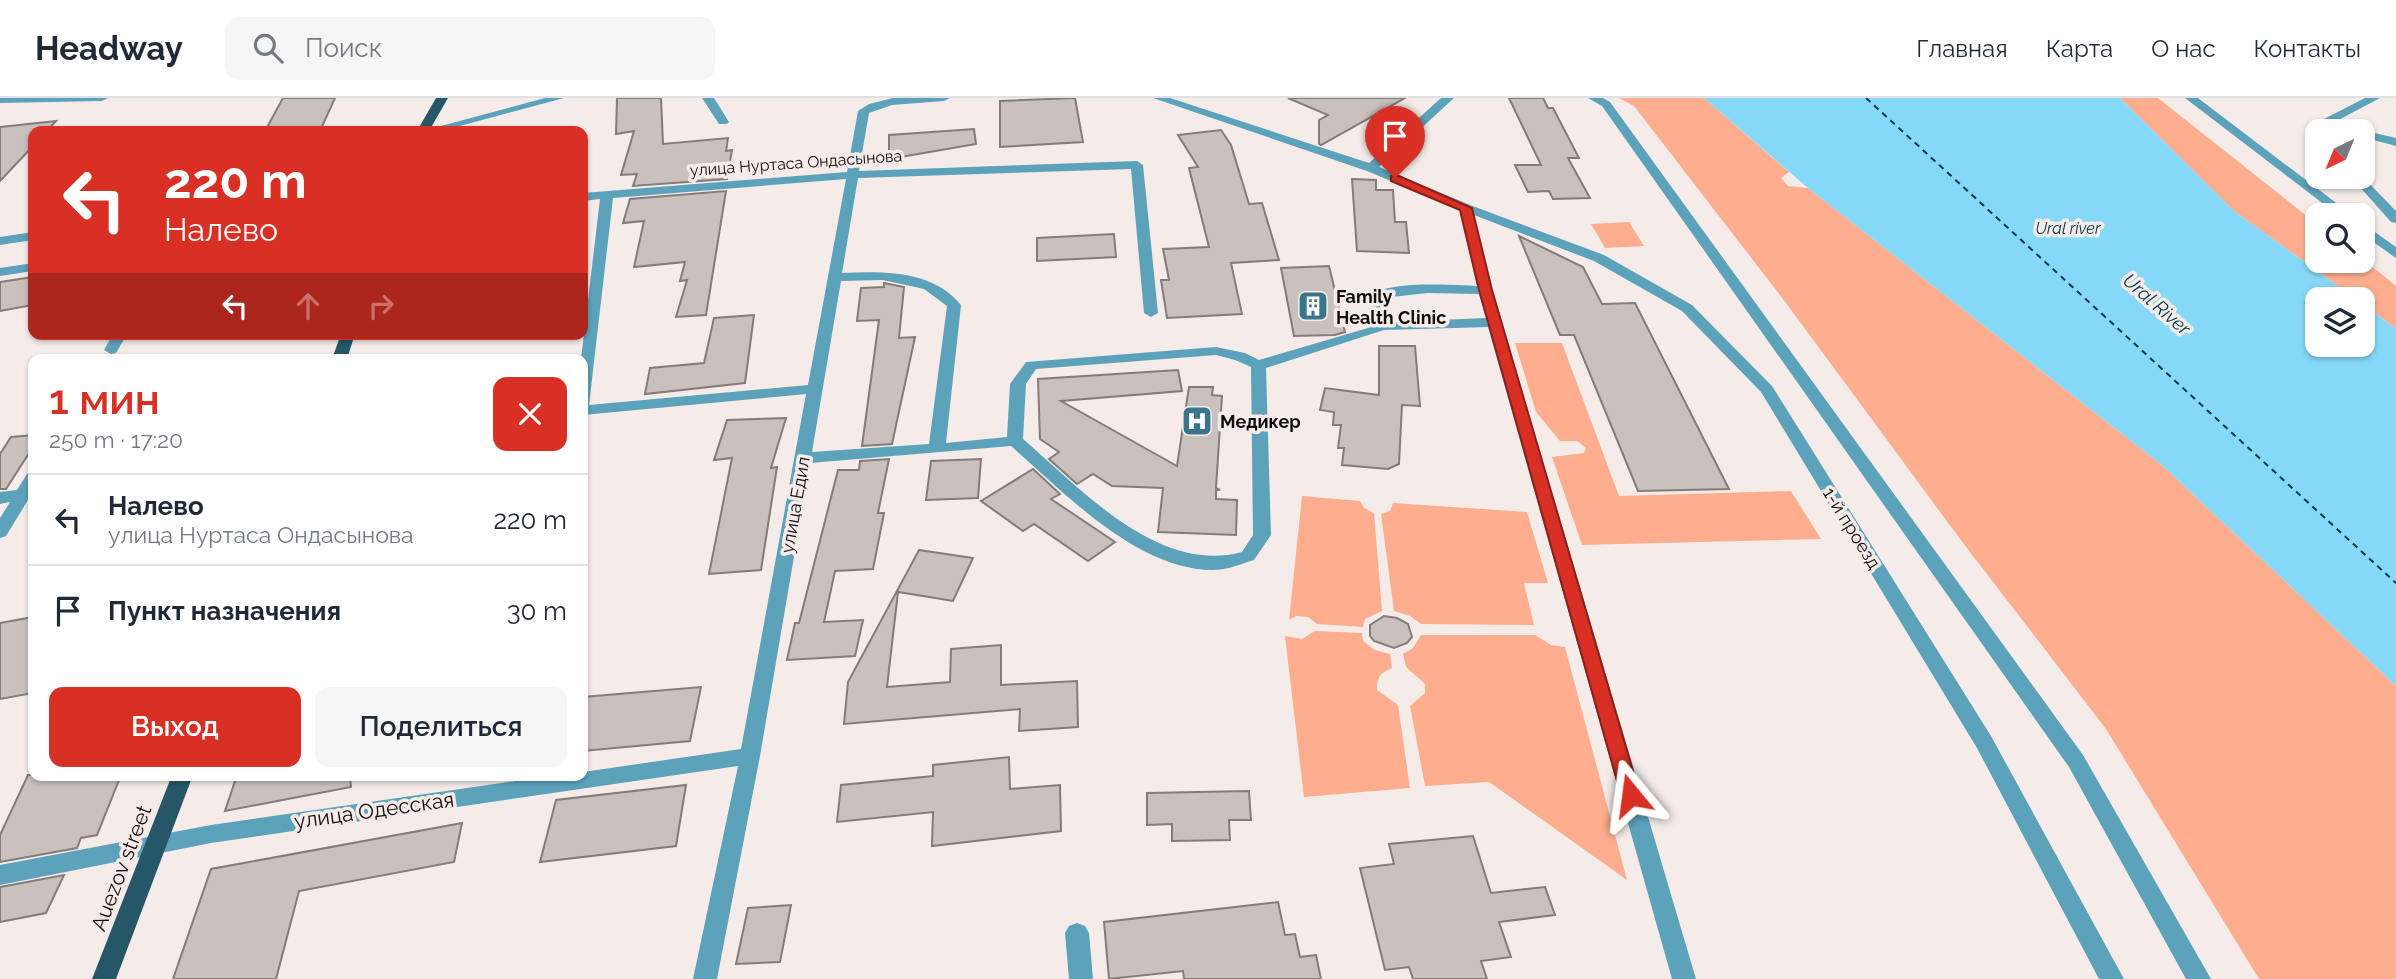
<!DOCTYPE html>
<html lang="ru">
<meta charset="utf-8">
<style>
:root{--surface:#fff;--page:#f6f6f7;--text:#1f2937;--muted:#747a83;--line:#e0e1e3;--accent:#d93025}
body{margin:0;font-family:Raleway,sans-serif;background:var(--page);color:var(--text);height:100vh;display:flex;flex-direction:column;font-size:26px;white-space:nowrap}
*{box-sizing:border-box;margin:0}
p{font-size:23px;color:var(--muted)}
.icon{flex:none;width:38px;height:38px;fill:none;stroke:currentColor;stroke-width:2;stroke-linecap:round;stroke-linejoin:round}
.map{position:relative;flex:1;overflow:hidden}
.panel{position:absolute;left:28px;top:256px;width:560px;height:427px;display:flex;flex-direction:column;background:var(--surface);border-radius:14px;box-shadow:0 2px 5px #0004}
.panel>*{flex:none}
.guide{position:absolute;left:28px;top:28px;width:560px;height:214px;border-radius:14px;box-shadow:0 2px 5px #0004;background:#d93025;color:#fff;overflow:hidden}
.needle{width:46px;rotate:223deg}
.tools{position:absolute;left:2305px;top:21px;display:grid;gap:14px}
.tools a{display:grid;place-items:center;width:70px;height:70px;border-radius:14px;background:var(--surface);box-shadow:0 2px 5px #0004;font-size:35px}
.pin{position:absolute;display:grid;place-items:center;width:60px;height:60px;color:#fff;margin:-72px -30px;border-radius:50% 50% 50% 0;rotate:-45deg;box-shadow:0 0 7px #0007}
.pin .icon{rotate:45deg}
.me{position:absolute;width:77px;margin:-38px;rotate:344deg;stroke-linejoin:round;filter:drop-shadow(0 0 5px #0008)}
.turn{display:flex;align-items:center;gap:24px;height:147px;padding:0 21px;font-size:32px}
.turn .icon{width:91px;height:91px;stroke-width:2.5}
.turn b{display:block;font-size:49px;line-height:60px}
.lanes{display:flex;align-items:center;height:66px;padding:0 21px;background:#0003;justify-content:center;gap:35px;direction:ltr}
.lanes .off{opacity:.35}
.round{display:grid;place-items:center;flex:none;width:74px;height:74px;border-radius:14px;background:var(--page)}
.head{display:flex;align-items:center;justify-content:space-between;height:119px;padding:0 21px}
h1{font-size:42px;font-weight:600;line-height:52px;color:var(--accent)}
.primary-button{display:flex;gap:14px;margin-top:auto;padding:14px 21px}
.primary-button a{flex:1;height:80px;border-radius:14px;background:var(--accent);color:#fff;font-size:28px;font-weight:600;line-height:80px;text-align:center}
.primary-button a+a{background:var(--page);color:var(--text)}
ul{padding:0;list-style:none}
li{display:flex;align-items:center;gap:21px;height:91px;padding:0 21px;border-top:2px solid var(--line)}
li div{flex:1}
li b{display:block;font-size:26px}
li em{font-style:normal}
header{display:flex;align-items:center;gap:42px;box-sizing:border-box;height:98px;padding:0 35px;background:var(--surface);border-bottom:2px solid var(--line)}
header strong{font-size:33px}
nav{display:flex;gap:38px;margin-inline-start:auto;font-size:24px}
.search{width:490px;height:63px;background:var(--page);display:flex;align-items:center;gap:18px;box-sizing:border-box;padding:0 24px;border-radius:14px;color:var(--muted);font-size:26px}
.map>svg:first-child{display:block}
.green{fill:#feae8f}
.water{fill:#85d8f8}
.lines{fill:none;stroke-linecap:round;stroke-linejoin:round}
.ferry{stroke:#043949;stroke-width:2;stroke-dasharray:6 5;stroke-linecap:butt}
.building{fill:#c9c1be;stroke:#837c79;stroke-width:2}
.minor{fill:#5da2bb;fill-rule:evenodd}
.major{fill:#265768;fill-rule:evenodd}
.route{fill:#d93025;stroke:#8d1f18;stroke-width:2}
.labels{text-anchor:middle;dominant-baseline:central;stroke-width:7;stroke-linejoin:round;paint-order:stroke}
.far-street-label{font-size:16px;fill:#100d0c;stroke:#f5ece9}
.far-water-label{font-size:16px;font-style:italic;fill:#043949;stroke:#f5ece9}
.poi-label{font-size:18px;font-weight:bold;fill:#100d0c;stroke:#f5ece9;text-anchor:start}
.street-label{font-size:18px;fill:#100d0c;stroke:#f5ece9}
.water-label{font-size:19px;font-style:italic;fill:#043949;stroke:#f5ece9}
.near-street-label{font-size:21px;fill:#100d0c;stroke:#f5ece9}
</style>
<header>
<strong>Headway</strong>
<div class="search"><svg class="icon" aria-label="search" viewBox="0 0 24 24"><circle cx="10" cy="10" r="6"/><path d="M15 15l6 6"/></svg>Поиск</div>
<nav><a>Главная</a><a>Карта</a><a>О нас</a><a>Контакты</a></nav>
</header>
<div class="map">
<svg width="2396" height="881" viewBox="0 0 2396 881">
<rect width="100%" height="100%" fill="#f5ece9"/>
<g class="green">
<path d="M1619,0H1704L1789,74L1781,80L1788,88L1808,90L2163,368L2396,588V881H2259L2106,631L1963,445L1783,201L1634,8Z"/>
<path d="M2120,0H2158L2317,126V163L2363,161L2396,188V231L2363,206L2362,201H2356L2235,114Z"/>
<path d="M1629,124L1644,148L1605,150L1591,126Z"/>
<path d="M1515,245H1562L1619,398L1791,393L1821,441L1582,447L1552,359L1584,355L1586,350L1577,343H1560L1536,314Z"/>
<path d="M1302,398L1360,403L1364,410L1374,415L1382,513L1365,521L1363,529L1317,526L1308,519L1296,518L1289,522Z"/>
<path d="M1393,405L1527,414L1548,485H1524L1534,527L1421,526L1410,518L1394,513L1381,416L1390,413Z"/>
<path d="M1315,533L1362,535L1363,543L1375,552L1390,556L1392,570C1380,575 1377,579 1377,592L1398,607L1410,690L1304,699L1285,538L1302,541Z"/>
<path d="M1421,537H1535L1551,547L1565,549L1627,782L1489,684L1425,688L1410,608L1425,595V586L1406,569L1403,556L1413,550Z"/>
</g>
<path class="water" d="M1704,0H2120L2235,114L2356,201H2317V247H2362L2363,206L2396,231V588L2163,368L1808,90Z"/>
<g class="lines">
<path class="ferry" d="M1866,0L2396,485"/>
</g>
<g class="building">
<path d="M283,0H335L320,33H265Z"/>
<path d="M617,0H661L663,46L728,40L726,53L732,52L727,81L633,88L637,76L621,77L634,33L616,36Z"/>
<path d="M1075,0L1083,44L1000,49V3Z"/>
<path d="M1288,0H1405L1321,47L1319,46V22L1328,17Z"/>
<path d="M1509,0H1543L1548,10H1553L1579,60H1568L1590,100L1553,101L1549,93L1528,94L1515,67H1541Z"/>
<path d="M56,23L47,33H33V48L0,83V29Z"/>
<path d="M974,31L976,46L889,61V37Z"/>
<path d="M1221,32L1231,47L1249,106L1262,105L1279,162L1231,165L1242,216L1167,220L1161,182H1169L1163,151L1209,149L1189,70L1198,69L1178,37Z"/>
<path d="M1352,81L1376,82V92H1393L1395,124H1406L1409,155L1357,153Z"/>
<path d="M726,93L706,217L676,219L687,182L680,183L685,164L634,169L644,123L623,125L630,101Z"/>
<path d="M1114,136L1116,159L1037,163V140Z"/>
<path d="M1519,138L1583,169L1602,206L1635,205L1729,391L1638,393L1574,237H1560Z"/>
<path d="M1329,168L1345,234L1335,237L1294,238L1281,170Z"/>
<path d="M33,179V207L0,213V184Z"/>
<path d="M884,185L904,189L899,240L915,239L892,346L862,348L879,222L857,223L861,190L884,189Z"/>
<path d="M754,217L745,285L645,296L650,270L704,265L714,220Z"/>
<path d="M1379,248H1415L1420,308L1402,307L1399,366L1388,371L1342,367L1344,350H1338L1341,327H1333L1334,314L1320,312L1325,290L1379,297Z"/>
<path d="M1178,272L1182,293L1061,303L1177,368L1189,289H1213L1212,297L1222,298L1216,390L1220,392H1216V401L1237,402L1236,437L1158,434L1163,390L1112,388L1093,376L1077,386L1049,361L1059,354L1040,341L1038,281Z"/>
<path d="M786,320L771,370L777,369L761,472L709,476L732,360L714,362L727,322Z"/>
<path d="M33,337V349L6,391H0V356L11,339Z"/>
<path d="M889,361L878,415H884L873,471L835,473L824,524L863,522L855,558L787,562L795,525H799L838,372H859L860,363Z"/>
<path d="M981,361L978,400L926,402L931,363Z"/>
<path d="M1033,371L1060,396L1051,401L1115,444L1088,463L1034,426L1023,433L981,403Z"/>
<path d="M919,452L973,460L953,503L898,494L887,589L950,584L951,551L1001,547V587L1077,583L1078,629L1019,633L1020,611L844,626L848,584Z"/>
<path d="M1384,518L1397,520L1408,526L1412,539L1407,545L1394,550L1374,543L1370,538V527Z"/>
<path d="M33,519V595L0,601V525Z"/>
<path d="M701,589L690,643L583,653V599Z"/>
<path d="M1009,659L1010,691L1060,687L1061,733L932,748L933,714L837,724L841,687L933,678V667Z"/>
<path d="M28,677H121L97,737L81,740L77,750L0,764V737Z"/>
<path d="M237,677H350L351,689L225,713Z"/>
<path d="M686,687L676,748L540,764L556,702Z"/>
<path d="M1249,693L1251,722H1229L1230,742L1172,743V726L1147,727V695Z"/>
<path d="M462,725L454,764L299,793L276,881H173L211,771Z"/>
<path d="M1473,738L1491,795L1545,789L1555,817L1499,824L1511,859L1481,863L1487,881H1413L1409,869L1385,872L1360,770L1394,766L1389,746Z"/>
<path d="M64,777L46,815L0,824V789Z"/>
<path d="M1278,804L1285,837L1295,836L1300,859L1316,857L1321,881H1184L1183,873L1109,881L1104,824Z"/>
<path d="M791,807L780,864L736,866L748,810Z"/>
</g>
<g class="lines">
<g class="minor">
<path d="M0,0H108L102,3L0,5Z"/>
<path d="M545,0H564L441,33H422Z"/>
<path d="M702,0H714L729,24L727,26H719Z"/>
<path d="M893,0H950L944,3L892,7L869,15L859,73L1137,63L1143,67L1158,215L1151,219L1144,215L1131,71L858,80L842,175C883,173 933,172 961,207L946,345L1007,339L1010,286L1026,264L1216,249L1245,255L1259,262L1368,230L1376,225L1369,199C1385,182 1453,187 1477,188L1460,112L1367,73L1153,0H1170L1369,65L1441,0H1454L1379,69L1470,107L1604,157L1692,207L1772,288L1991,638L2124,881H2099L1977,650L1761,294L1682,213L1594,163L1474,117L1492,192L1696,881H1672L1488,229L1384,232L1266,270L1271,437L1254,462C1241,466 1227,472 1213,472C1137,472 1065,395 1011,348L810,365L760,658L717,881H693L738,668L211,745L0,787V767L211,727L557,677H583V674L741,651L806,296L583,317V261H581L600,101L583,103V95L847,74L858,13L869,6ZM846,81L808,287L589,307L613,100ZM883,182L924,191L947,208L929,346L812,354L841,183ZM1427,195L1479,196L1486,220L1391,224L1383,200ZM1216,257L1235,262L1251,269L1253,437L1242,454C1159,477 1081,391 1023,341L1026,286L1036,271Z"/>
<path d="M1588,0H1603L1610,4L2083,657L2211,881H2186L2069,669L1602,8Z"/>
<path d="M2185,0H2198L2352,117H2338Z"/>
<path d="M2365,0H2380L2331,26L2335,33H2323L2318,25L2320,23Z"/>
<path d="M2362,32L2396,40V48L2362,39V33H2357Z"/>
<path d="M2362,78L2396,113V125L2391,124L2351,79Z"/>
<path d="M2362,125L2396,149V160L2362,136Z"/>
<path d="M33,134V142L0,147V139Z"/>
<path d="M33,165V173L0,178V170Z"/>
<path d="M113,236H127L116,255L111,256L104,252Z"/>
<path d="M33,375V401L28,402L6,438L0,440V420L10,404L0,406V394L17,392L27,376Z"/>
<path d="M1077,825L1085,828L1089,835L1093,881H1069L1065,835L1069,828Z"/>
</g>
<g class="major">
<path d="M436,0H448L429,33H417Z"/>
<path d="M341,236H355L347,261H332Z"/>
<path d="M172,677H193L116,881H92Z"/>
</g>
</g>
<path class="route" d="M1391,78H1399L1472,110L1492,192L1640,697L1638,703L1631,705L1624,703L1621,697L1479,192L1460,112L1391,83Z"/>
<defs>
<g id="building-square" transform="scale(1.575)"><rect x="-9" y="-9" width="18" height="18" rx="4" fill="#39768c" stroke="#f5ece9"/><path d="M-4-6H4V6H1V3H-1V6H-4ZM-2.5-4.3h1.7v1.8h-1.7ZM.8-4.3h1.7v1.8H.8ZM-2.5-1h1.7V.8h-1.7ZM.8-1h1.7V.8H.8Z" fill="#fff"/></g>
<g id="hospital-square" transform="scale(1.575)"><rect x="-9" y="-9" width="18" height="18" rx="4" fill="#39768c" stroke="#f5ece9"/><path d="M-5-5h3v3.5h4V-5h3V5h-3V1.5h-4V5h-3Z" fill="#fff"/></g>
</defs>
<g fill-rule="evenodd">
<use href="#building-square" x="1313" y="208"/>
<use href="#hospital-square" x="1197" y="323"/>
</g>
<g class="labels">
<g class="far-street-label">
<text transform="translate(796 65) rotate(-4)">улица Нуртаса Ондасынова</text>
</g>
<g class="far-water-label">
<text x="2068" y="130">Ural river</text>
</g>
<g class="poi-label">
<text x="1336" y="198">Family<tspan x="1336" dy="21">Health Clinic</tspan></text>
<text x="1220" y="323">Медикер</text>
</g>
<g class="street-label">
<text transform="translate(795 407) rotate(-80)">улица Едил</text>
<text transform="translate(1852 430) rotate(58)">1-й проезд</text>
</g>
<g class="water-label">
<text transform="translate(2157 206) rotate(41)">Ural River</text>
</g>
<g class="near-street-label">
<text transform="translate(374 712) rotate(-8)">улица Одесская</text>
<text transform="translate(121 770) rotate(-69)">Auezov street</text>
</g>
</g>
</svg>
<div class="tools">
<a><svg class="needle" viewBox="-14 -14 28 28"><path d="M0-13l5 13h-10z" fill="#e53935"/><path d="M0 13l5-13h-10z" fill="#747a83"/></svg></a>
<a><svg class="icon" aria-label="search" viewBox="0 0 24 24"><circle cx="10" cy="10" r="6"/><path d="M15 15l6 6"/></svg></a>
<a><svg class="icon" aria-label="layers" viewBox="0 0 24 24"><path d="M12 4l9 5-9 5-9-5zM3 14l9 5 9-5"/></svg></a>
</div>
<div class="pin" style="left:1395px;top:80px;background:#d93025"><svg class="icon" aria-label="arrive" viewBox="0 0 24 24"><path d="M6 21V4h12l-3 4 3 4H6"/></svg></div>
<svg class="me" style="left:1631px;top:697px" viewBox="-20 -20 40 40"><path d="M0-17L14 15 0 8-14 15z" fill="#d93025" stroke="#fff" stroke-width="4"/></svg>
<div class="guide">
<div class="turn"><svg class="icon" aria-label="left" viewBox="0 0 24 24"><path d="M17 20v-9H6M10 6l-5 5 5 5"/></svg><div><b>220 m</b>Налево</div></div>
<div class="lanes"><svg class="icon" aria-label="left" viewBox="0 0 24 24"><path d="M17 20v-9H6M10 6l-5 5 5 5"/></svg><svg class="icon off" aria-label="ahead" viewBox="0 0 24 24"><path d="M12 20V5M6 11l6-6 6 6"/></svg><svg class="icon off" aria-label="right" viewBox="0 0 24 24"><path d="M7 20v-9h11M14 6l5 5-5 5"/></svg></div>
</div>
<section class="panel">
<div class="head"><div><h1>1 мин</h1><p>250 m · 17:20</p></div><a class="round" style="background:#d93025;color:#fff"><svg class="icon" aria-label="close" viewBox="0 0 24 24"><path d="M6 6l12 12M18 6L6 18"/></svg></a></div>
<ul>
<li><svg class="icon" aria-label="left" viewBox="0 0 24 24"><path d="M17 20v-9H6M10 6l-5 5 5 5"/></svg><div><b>Налево</b><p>улица Нуртаса Ондасынова</p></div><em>220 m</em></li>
<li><svg class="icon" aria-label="arrive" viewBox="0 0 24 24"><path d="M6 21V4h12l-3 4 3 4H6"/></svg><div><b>Пункт назначения</b></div><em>30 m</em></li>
</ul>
<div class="primary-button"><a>Выход</a><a>Поделиться</a></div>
</section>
</div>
